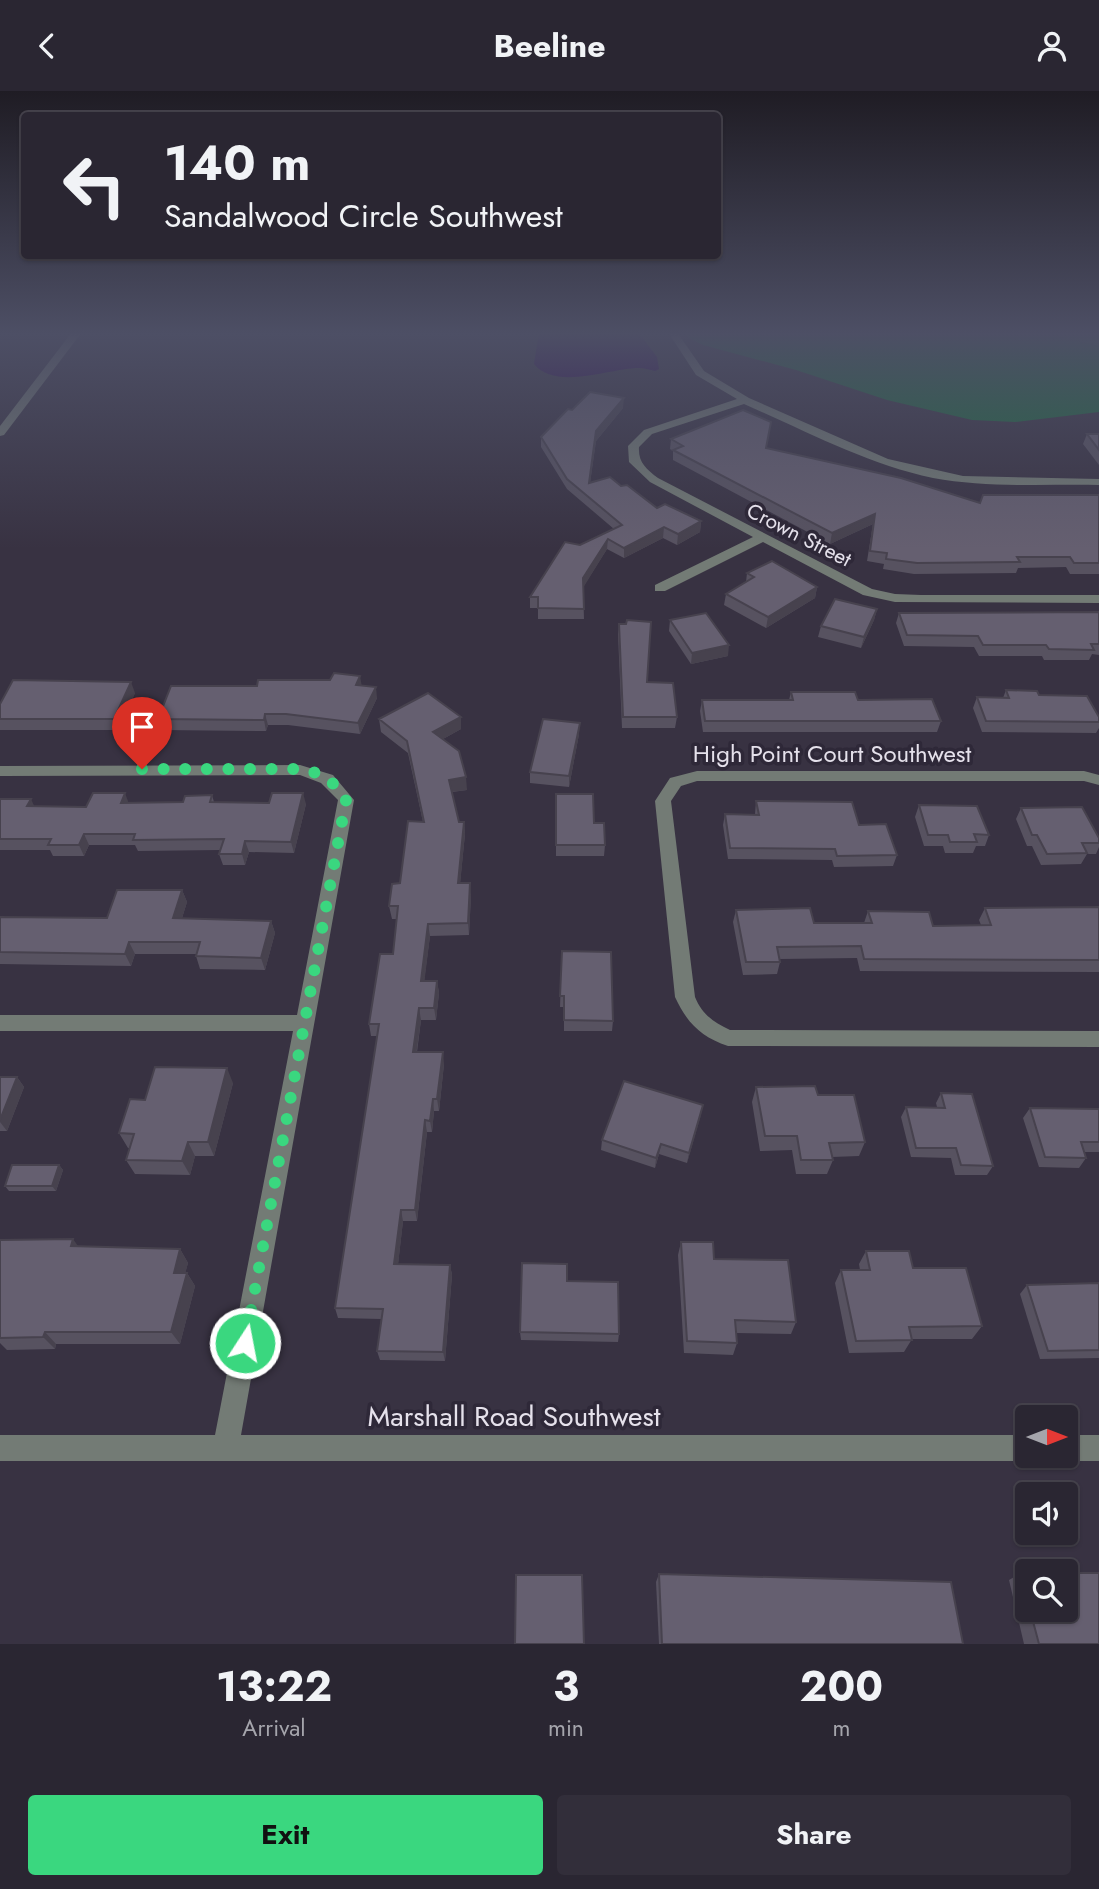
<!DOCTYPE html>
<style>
:root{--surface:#2a2632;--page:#322e3a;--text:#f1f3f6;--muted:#a5a5ac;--line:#46434d;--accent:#3ad77f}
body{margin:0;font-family:Jost,sans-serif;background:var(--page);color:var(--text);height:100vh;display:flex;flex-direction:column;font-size:26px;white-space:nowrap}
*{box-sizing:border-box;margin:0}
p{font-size:23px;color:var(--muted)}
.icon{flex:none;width:38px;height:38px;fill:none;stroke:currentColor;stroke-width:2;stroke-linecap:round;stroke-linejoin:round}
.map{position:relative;height:1553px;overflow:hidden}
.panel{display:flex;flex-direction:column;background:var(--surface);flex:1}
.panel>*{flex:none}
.banner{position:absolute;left:21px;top:21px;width:700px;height:147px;border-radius:7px;box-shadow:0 2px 5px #0004,0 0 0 2px var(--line);background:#2a2632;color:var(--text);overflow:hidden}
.needle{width:46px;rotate:90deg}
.controls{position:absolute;left:1015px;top:1314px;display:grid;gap:14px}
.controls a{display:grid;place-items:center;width:63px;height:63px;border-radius:7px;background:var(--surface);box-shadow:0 2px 5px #0004,0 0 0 2px var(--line);font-size:35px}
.pin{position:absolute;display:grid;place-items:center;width:60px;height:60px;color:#fff;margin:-72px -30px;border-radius:50% 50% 50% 0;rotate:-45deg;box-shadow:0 0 7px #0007}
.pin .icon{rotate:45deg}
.me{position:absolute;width:77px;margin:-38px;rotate:11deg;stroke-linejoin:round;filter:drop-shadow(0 0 5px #0008)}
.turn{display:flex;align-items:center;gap:24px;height:147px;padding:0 28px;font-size:32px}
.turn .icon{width:91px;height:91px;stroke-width:2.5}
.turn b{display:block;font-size:49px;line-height:60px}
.eta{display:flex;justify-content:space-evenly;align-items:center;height:119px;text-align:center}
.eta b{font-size:42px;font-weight:700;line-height:49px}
.button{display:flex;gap:14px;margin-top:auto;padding:14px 28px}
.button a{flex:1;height:80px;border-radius:7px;background:var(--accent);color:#111;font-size:28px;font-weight:700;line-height:80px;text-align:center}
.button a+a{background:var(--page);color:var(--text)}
header{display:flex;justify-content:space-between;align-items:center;height:91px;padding:0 28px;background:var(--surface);font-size:32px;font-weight:700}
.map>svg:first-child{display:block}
.green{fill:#1b6a3d}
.forest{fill:#236b40}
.water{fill:#2c0351}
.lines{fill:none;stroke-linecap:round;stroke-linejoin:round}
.minor{fill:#737b75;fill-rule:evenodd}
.wall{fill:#575260}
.shaded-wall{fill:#47424e}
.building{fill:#655f70;stroke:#47424e;stroke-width:2}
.route{stroke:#3ad77f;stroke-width:12;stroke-dasharray:0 21.6}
.labels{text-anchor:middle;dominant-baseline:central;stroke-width:7;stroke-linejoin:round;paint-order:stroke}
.far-street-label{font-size:21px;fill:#e5e1eb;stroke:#2e2838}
.street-label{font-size:24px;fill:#e5e1eb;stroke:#2e2838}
.near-street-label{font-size:28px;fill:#e5e1eb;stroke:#2e2838}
</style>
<header><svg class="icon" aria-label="back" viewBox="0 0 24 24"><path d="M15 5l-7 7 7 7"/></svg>Beeline<svg class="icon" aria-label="person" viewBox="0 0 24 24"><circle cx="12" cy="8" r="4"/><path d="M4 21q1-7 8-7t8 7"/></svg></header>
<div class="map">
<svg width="1099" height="1553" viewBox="0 0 1099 1553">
<rect width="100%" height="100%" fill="#383242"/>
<path class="green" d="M686,241H1037L1099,255V321L1015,331L972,329L887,309L796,279L703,254L689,247Z"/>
<path class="forest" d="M1037,241H1099V255Z"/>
<path class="water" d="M539,241H638L657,266L659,278L655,280C650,279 645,277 639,277C610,277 556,300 534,273Z"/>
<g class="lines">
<g class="minor">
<path d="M72,241H82L4,344L0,345V335Z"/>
<path d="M668,241H677L704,280L749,307L888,368L963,385L1099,388V394C1045,393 987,397 933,387C867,373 806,340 744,313L652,343L639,356C638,371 646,378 658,387L872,498L895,503L921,504H1099V512L895,511L863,504L763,451L665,500H655V494L753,446L650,391L629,371L628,355L644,339L737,308L696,284Z"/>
<path d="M300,674L333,684L354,709L241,1344H1027V1365L1036,1366L1027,1370H0V1344H215L293,940H0V924H297L338,709L321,692L300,684L0,685V675Z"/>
<path d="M697,680H1084L1099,684V694L1084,690H697L681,695L671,710L695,906C702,923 713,931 730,939L1099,940V956L728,955C701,946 687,932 675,906L655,710L670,687Z"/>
<path d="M1066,1344H1099V1370H1066L1057,1366L1066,1365Z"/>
</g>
</g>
<g class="wall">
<path d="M623,317L596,350L590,392L621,395L657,417L701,430L700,441L677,454L663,447L624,467L607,458L583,496L584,528H538V517H530V506L580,454L614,438L567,398L541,356V346L572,319Z"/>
<path d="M1087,343H1099V374L1083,353Z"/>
<path d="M671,348L767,357L980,412L1099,404V483H1070L1066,476L1018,477L1016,482L914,483L883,478L884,473L867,470L873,433L830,453L673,369V360L670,358Z"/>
<path d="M747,482L817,496L815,507L766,537L724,514L726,503L746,491Z"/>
<path d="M877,518L874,529L861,557L818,546L821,535Z"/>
<path d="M1099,521V564L1092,563L1089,569H1044L1042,565H979L974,556L904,555L896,532L899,522Z"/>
<path d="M670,529L728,565L691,573L669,540Z"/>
<path d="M619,533L647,591L677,626L675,637H622L618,543Z"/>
<path d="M361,594L377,607L360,643L288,634H268L266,640L161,639L158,628Z"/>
<path d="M1006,599L1039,604L1099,626V637L1096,642L982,641L973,617L977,606L1003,607Z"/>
<path d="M791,601L941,630L937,641H703L700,620L702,609H789Z"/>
<path d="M135,602L118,639H0V613Z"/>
<path d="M379,628L461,638L443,648L467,699L452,701L459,731H464L465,743L460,792L471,804L469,844L430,845L424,890H437L439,902L436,929H421L417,961L444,973L439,1020H434L432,1041H427L417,1130H403L398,1173L450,1174L452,1184L445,1270L380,1269L377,1260L381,1228L338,1227L335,1217L378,945H371L369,933L393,863L397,828H392L389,815L400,792L423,731L408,662L381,641Z"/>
<path d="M579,643L569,696L530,692V681Z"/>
<path d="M556,703L594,732L605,754L604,765H556Z"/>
<path d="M212,704L214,711L306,713L294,762L249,761L245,774H223L219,763L220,759L138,760L135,754H89L84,765H53L50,759H0V708L34,716H86L128,712L183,711Z"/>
<path d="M756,710L859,734L897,764L893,775L834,776L832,769L728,768L723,734L725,723H755Z"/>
<path d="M919,714L989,744L985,755H976L973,762H945L943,755H924L915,726Z"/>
<path d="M1021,717L1099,747V756L1096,763H1087L1081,773L1041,774L1032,755H1027L1016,728Z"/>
<path d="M182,799L187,811L182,827L271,830L275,842L265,879L200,878L196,865V863H135L131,875L0,873V826L107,827Z"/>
<path d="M1099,816V881L860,880L857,867L780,868V871L777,883L743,884L733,831L736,819L814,832H864L868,820L933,835L981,834L979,829L985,817Z"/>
<path d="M562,860L613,930L612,940H564V916H560Z"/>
<path d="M0,986H17L24,996L7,1040H0Z"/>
<path d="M233,992L214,1065H195L190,1084L135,1083L126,1069L130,1057H128L119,1042L145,1009Z"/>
<path d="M756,996L818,1004L865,1051L859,1065L832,1066L833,1069L827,1083H796L792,1059L760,1060L752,1011Z"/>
<path d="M941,1002L993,1075L987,1084H955L951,1067L911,1066L901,1026L906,1016H937L936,1012Z"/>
<path d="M703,1014L687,1072L659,1063L655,1077L601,1059L602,1049Z"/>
<path d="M1030,1017L1099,1018V1061H1084L1086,1067L1079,1077L1039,1076L1023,1027Z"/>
<path d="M59,1074L63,1079L56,1100H9L5,1095Z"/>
<path d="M0,1149L78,1155L180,1158L188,1172L185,1182H187L195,1195L180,1253H56L55,1258L7,1259L0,1252Z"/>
<path d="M681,1151L714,1168L796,1231L791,1243L737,1242V1252L733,1264L684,1262L678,1164Z"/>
<path d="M866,1160L913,1177L982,1235L972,1248H912L904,1261L849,1262L835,1192L841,1179H860L859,1173Z"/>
<path d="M567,1190L619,1243L618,1251L521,1249L520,1241Z"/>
<path d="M1099,1192V1267L1040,1268L1020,1203L1027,1194Z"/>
<path d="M1021,1482H1027V1519H1066L1099,1553H1024L1009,1489Z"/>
<path d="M659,1483L963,1553H659L656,1491Z"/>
</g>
<g class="shaded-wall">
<path d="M624,307L623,317L596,350L588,402L589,392L596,340Z"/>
<path d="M875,423L873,433L830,453L832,442Z"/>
<path d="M701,430L700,441L677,454L678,443Z"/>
<path d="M664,436L663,447L624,467V457Z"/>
<path d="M608,448L607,458L583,497V487Z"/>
<path d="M817,496L815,507L766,537L768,526Z"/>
<path d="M877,518L874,529L861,557L864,546Z"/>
<path d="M729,554L728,565L691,573L692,562Z"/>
<path d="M360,585L362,596L356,594Z"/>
<path d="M131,591L135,602L118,639L114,628Z"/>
<path d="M376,596L377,607L360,643L358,632Z"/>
<path d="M265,623L268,634L266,640L264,629Z"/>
<path d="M461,626V638L434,653L433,641Z"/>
<path d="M580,632L579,643L569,696V685Z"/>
<path d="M466,686L467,699L450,701L449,689Z"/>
<path d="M125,702L129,713L121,712Z"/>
<path d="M303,702L306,713L294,762L291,751Z"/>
<path d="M31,708L36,719L27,715Z"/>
<path d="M464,731L465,743L459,804L458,792Z"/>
<path d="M84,743L89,754L84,765L79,754Z"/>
<path d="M245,750L249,761L245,774L242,763Z"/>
<path d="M470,792L471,804L469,844L468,832Z"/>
<path d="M182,799L187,811L178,840L173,827Z"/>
<path d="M271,830L275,842L265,879L261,867Z"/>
<path d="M428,833L430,845L423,902L421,890Z"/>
<path d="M129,851L135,863L131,875L125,863Z"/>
<path d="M437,890L439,902L436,929L434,917Z"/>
<path d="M419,917L421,929L415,972L413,961Z"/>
<path d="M443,961L444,973L439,1020L437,1008Z"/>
<path d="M227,977L233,992L214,1065L208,1051Z"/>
<path d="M17,986L24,996L7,1040L0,1031V1029Z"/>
<path d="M433,1008L434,1020L432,1041L430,1030Z"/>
<path d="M703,1014L701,1024L687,1072L689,1062Z"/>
<path d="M425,1029L427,1041L417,1130L415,1119Z"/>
<path d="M188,1051L195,1065L190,1084L182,1070Z"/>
<path d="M661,1053L659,1063L655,1077L656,1067Z"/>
<path d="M59,1074L63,1079L56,1100L52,1095Z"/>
<path d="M401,1119L403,1130L397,1183L394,1173Z"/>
<path d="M73,1148L83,1162L71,1155Z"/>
<path d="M180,1158L188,1172L182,1195L174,1182Z"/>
<path d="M450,1174L452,1184L445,1270L443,1261Z"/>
<path d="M187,1182L195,1195L180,1253L171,1241Z"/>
<path d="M45,1241L56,1253L55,1258L43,1246Z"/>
</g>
<g class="building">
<path d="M590,301L624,307L596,340L589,392L610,386L621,395L627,394L657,417L665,413L701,430L678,443L664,436L624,457L608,448L583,487L584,518L538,517V506H530L565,451L580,454L622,434L567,388L541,346L568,318L572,319Z"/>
<path d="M743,319L771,331L766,357L901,387L980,412L983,404H1099V472H1074L1070,466H1017L1020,471L917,472L886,468L887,462L870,460L875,423L832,442L673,359L683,355L671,348Z"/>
<path d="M1087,343H1099V359Z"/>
<path d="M772,470L817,496L768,526L726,503L754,486L747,482Z"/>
<path d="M835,508L877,518L864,546L821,535Z"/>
<path d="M1099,521V553H1091L1094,559L1049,558L1046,554H983L978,545L907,544L899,522Z"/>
<path d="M706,522L729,554L692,562L670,529Z"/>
<path d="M627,529L651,531L647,591L673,592L677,626H623L619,533H626Z"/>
<path d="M334,582L360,585L356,594L376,596L358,632L286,623H265L264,629L158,628L171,595H257L258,589H330Z"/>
<path d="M13,589L131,591L114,628H0V613Z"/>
<path d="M1006,599L1037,600L1039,604L1087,605L1099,626V631L986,630L977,606L1009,607Z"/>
<path d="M791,601H855L858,609L932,608L941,630H705L702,609H793Z"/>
<path d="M428,602L461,626L433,641L459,660L466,686L449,689L459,731H464L458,792H470L468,832L428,833L421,890H437L434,917H419L413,961H443L437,1008H433L430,1030L425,1029L415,1119H401L394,1173L450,1174L443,1261L377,1260L383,1218L335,1217L379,933H369L380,863H393L398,815H389L392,793L400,792L408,730L424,731L407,650L379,628Z"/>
<path d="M543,628L580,632L569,685L530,681Z"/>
<path d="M93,702H125L121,712L183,711L185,705L212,704L210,711L269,712L272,702H303L291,751L245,750L242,763H219L224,748L133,749L135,743H84L79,754H48L51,748H0V708H31L27,715L86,716Z"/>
<path d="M556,703H593L594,732H604L605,754H556Z"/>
<path d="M756,710L852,711L859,734L886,733L897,764L837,765L835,758L730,757L725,723L759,724Z"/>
<path d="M919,714L977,715L989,744L974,743L977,751H950L948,744H928Z"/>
<path d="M1082,716L1099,747V752H1082L1087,762L1047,763L1037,744H1032L1021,717Z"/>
<path d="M117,799H182L173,827L271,830L261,867L196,865L200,851H129L125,863L0,861V826L107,827Z"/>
<path d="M1099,816V869L864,868L861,855L777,856L780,871H746L736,819L810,817L814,832H872L868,820L929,821L933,835L991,834L985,817Z"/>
<path d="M562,860L611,861L613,930L564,929V905H560Z"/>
<path d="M155,976L227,977L208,1051H188L182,1070L126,1069L134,1043L119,1042L130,1008L145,1009Z"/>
<path d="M0,986H17L0,1029Z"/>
<path d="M624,990L703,1014L689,1062L661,1053L656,1067L602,1049Z"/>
<path d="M815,995L818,1004H854L865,1051L829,1052L833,1069H801L797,1045H765L756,996Z"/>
<path d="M941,1002L972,1003L993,1075L961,1074L956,1057H916L906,1016L945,1017Z"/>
<path d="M1030,1017L1099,1018V1051H1081L1086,1067L1045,1066Z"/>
<path d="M12,1074H59L52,1095H5Z"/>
<path d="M73,1148L71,1155L180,1158L174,1182H187L171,1241H45L43,1246L0,1247V1149Z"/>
<path d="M681,1151H713L714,1168L788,1169L796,1231L735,1229L737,1252L687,1250Z"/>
<path d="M866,1160H909L913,1177H966L982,1235L909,1236L912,1249L856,1250L841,1179H870Z"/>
<path d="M522,1172L567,1173V1190L618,1191L619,1243L520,1241Z"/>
<path d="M1099,1192V1259L1048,1260L1027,1194Z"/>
<path d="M1021,1482H1027V1507Z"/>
<path d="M1066,1482H1099V1553H1039L1030,1519H1066Z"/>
<path d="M659,1483L951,1491L963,1553H662Z"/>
<path d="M516,1484H582L584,1553H515Z"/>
</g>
<linearGradient id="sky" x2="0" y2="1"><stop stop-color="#1f1c24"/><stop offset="0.53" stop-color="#4d4f65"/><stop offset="1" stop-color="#4d4f65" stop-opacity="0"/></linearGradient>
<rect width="1099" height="458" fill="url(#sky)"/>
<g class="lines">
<path class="route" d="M142,678H300C323,682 334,690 346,709L245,1252"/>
</g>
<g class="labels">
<g class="far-street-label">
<text transform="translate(799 444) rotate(27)">Crown Street</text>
</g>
<g class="street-label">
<text x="832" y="662">High Point Court Southwest</text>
</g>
<g class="near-street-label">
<text x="514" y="1325">Marshall Road Southwest</text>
</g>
</g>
</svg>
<div class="controls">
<a><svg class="needle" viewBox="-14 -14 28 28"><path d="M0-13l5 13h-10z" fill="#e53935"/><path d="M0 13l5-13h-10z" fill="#a5a5ac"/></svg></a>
<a><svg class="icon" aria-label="sound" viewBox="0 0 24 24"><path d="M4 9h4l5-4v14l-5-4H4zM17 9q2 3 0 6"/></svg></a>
<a><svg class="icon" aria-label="search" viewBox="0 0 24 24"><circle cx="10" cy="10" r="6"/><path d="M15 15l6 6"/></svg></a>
</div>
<div class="pin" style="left:142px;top:678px;background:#d93025"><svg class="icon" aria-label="arrive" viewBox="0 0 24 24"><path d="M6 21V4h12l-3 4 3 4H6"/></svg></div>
<svg class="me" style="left:245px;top:1252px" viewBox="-20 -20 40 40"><circle r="17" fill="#3ad77f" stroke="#fff" stroke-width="3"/><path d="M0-11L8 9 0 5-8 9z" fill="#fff"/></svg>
<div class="banner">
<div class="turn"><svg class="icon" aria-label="left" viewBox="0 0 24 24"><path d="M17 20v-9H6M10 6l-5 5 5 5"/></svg><div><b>140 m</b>Sandalwood Circle Southwest</div></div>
</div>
</div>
<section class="panel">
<div class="eta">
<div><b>13:22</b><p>Arrival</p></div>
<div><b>3</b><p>min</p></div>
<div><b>200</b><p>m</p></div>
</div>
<div class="button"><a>Exit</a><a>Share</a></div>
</section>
